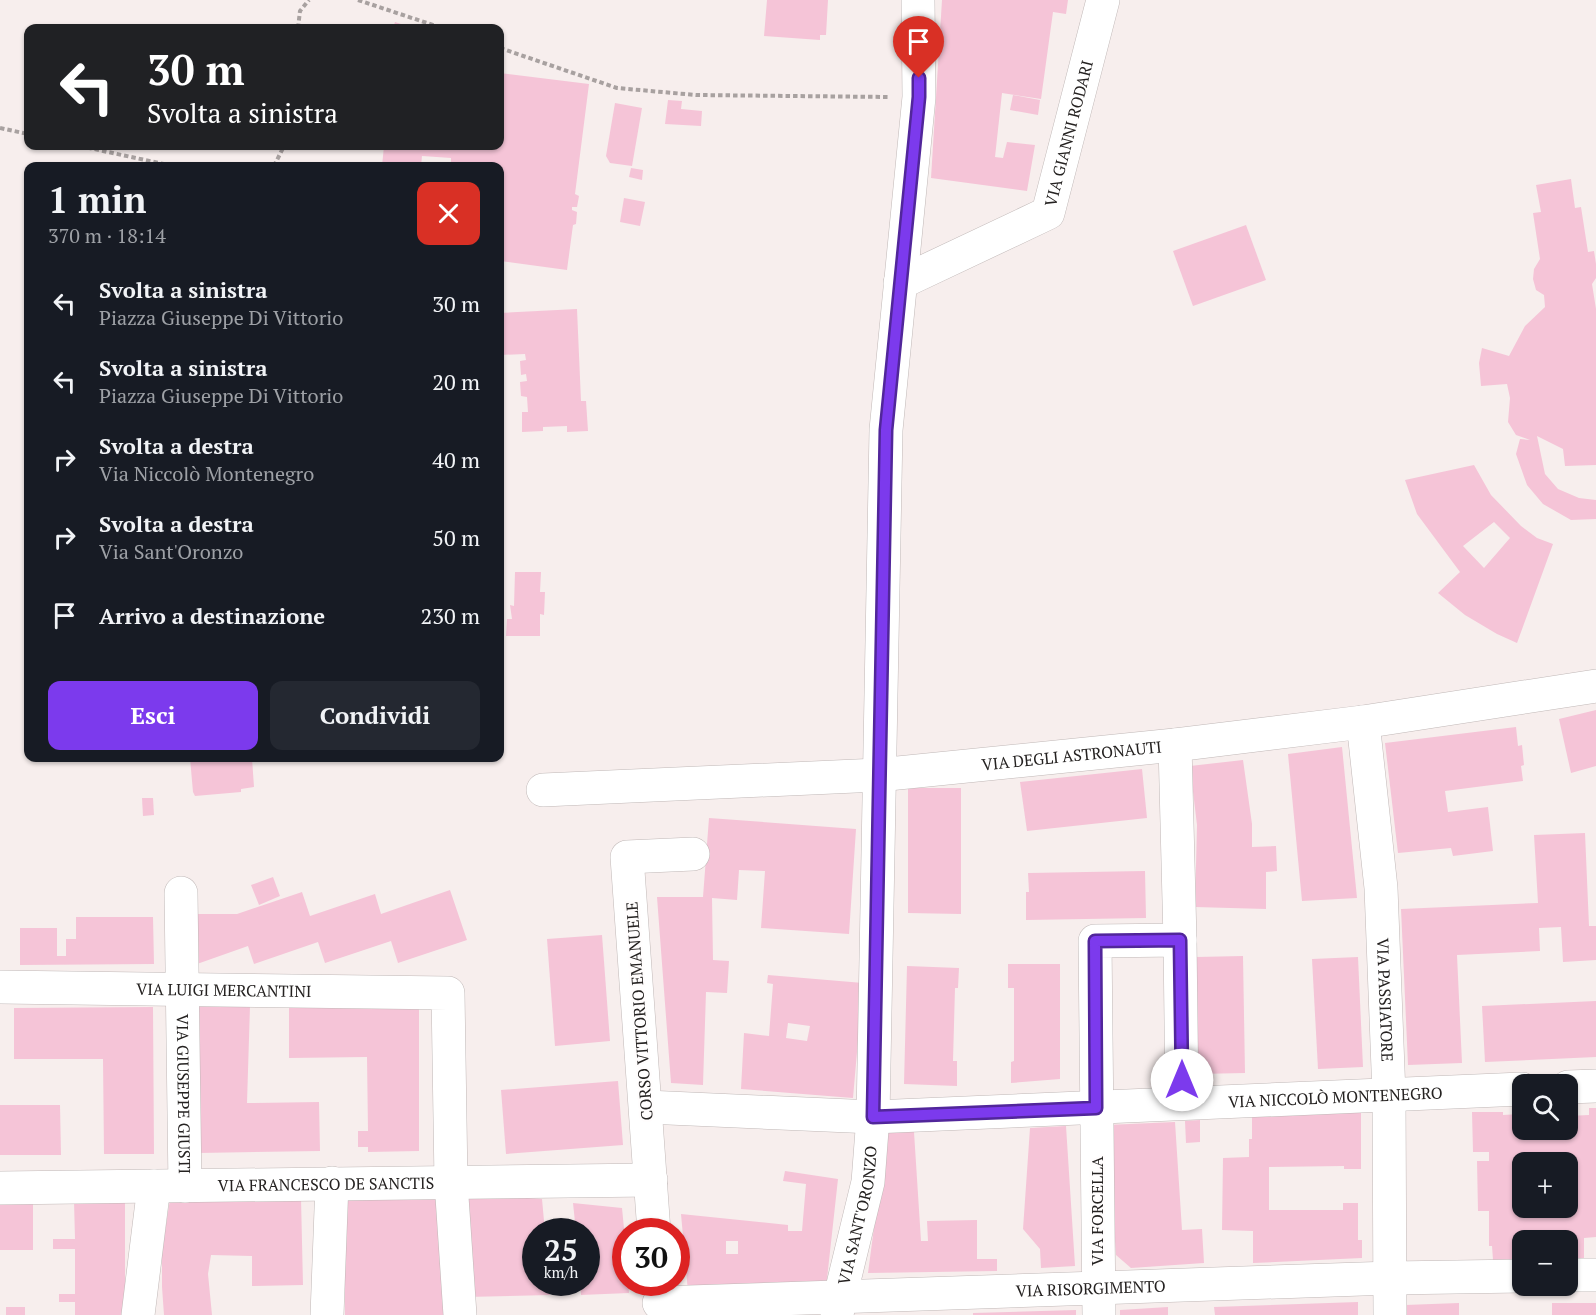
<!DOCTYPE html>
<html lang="it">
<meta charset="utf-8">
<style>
:root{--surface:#171b24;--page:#242831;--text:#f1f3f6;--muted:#9ea1a6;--accent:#7c3aed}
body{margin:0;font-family:"PT Serif",serif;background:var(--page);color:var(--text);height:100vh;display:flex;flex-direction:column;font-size:22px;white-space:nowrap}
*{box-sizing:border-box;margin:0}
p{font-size:20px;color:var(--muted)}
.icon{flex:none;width:33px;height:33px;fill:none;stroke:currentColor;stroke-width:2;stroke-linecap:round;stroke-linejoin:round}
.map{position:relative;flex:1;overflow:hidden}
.drawer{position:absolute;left:24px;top:162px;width:480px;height:600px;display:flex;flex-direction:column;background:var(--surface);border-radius:12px;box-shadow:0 2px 4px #0004}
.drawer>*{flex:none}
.guide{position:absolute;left:24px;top:24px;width:480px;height:126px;border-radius:12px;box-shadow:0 2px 4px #0004;background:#202124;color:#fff;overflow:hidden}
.tools{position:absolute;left:1512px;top:1074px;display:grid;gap:12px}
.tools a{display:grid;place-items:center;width:66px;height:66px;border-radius:12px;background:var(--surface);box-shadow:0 2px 4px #0004;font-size:30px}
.speed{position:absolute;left:522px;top:1218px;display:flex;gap:12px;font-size:30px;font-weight:700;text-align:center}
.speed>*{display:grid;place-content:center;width:78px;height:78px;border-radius:50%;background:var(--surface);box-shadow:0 2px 4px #0004;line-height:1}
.speed small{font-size:15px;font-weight:400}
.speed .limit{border:9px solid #d22;background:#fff;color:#111}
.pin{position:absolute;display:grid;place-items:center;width:51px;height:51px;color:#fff;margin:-62px -26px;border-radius:50% 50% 50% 0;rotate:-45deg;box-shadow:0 0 6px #0007}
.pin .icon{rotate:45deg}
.me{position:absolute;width:66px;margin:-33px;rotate:0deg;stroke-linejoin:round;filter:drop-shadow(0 0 4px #0008)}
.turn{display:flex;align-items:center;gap:21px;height:126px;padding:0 24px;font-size:27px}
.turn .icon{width:78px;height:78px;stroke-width:2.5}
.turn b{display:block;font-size:42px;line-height:51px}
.round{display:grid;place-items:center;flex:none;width:63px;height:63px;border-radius:12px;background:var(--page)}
.summary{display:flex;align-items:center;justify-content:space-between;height:102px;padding:0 24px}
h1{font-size:36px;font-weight:600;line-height:45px}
.button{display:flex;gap:12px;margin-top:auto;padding:12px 24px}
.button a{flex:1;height:69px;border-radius:12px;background:var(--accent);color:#fff;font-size:24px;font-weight:600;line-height:69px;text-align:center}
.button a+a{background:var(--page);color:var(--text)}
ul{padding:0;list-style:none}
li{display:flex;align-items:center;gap:18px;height:78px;padding:0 24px}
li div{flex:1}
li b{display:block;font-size:22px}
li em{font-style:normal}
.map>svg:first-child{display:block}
.building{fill:#f5c4d7;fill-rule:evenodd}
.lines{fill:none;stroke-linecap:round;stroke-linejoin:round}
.minor-casing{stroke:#c0b8b7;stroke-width:34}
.path{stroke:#a8a1a0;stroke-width:4;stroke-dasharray:4.5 3;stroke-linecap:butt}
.minor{stroke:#fff;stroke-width:33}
.route-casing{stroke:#51269a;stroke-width:15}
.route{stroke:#7c3aed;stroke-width:10}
.labels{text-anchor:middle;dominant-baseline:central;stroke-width:5;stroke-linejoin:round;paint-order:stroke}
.street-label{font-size:16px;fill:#252221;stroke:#fffdfd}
</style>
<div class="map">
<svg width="1596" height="1315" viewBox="0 0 1596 1315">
<rect width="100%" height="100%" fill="#f7eeed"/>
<g class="building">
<path d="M767,0H828L826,35H820V40L764,36Z"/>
<path d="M942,0H1068L1066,14L1053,12L1041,99L1002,93L995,157L1003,158L1007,142L1035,145L1027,191L931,178Z"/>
<path d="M395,22L413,28H393Z"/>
<path d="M500,73L589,84L575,194L579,196L577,207H572V210L577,212L576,224L573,225L567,270L500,261V166H451V158L422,156L421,166H382L384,146H500Z"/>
<path d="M1013,95L1040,100L1038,115L1010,110Z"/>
<path d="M668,100L682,101L681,109L702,111L701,126L665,124Z"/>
<path d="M615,103L642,108L632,166L610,163L606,156Z"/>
<path d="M631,168L643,170L642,180L629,177Z"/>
<path d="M1571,179L1575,208L1581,207L1588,252L1594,251L1596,264V278L1592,284L1596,309V465L1565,466L1563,449L1537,436L1545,474L1558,489L1579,498L1596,500V519L1571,520L1543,504L1527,485L1516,454L1520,439L1530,440L1516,435L1508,422L1510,398L1507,384L1481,386L1479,363L1482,348L1509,356L1525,326L1545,307L1544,295L1536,290L1533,279L1534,269L1540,259L1533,213L1541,212L1536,185Z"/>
<path d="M624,198L645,202L640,226L620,222Z"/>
<path d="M1246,225L1266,280L1193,306L1173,251Z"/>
<path d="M577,309L581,401H586L588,431L567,432V426L543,427V431L522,432V412H528L527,397L521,396L520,382L527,381L526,374L521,375L520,361L526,360L525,354L500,355V313Z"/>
<path d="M1474,465L1491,495L1521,526L1537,538L1553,544L1517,643L1497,634L1465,615L1438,593L1460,572L1417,514L1405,480ZM1494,522L1510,538L1484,568L1463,546Z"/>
<path d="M515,572H541L540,592H545L544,615L540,614V636H506L507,619H512L510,605L514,606Z"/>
<path d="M1596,710V766L1571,773L1559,719Z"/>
<path d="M1516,727L1518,746L1522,745L1524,765L1521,766L1523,781L1445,791L1448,812L1488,807L1493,851L1453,856L1451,848L1398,853L1385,743Z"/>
<path d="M1342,747L1357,898L1302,901L1288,754Z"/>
<path d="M190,758H252L254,787L241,789V792L195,796L193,792Z"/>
<path d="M1243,760L1252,824V847L1276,846L1277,871L1266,872V909L1195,907L1197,825L1190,766Z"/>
<path d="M1142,769L1147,818L1027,831L1020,782Z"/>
<path d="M908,788H961V914L908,913Z"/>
<path d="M142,798H153L154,815L143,816Z"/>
<path d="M709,818L856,829L849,934L761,928L765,871L739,870L737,900L712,898L713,960L729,961L727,993L706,992L703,1085L671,1083L657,897H703Z"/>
<path d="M1585,833L1589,926H1596V960L1563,962L1561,927L1539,928L1540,951L1457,955L1462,1063L1408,1065L1401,909L1538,903L1534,835Z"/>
<path d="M1145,871L1146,918L1026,920V892H1029L1028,873Z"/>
<path d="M273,877L280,896L259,905L251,885Z"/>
<path d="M450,890L467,940L398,963L391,941L325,963L318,942L254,964L248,946L197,964L196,914H237L302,892L310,916L375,894L381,914Z"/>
<path d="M76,917H153L154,964L20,965V928H57V956H66V939H76Z"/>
<path d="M602,935L610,1041L555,1046L547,939Z"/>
<path d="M1243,956L1245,1073L1198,1074L1196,957Z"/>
<path d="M1358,957L1363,1067L1318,1069L1312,959Z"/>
<path d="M1008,964H1060V1079L1011,1083V1062L1014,1061V988H1008Z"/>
<path d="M907,966L959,968L958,988H955L953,1061H957V1086L904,1084Z"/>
<path d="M768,975L863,983L853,1098L741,1089L744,1033L769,1036L773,984L767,983ZM788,1023L810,1026L807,1041L786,1038Z"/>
<path d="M1596,1001V1057L1485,1062L1482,1006Z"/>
<path d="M197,1006H250L247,1103L319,1102L320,1151L198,1153Z"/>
<path d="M289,1006L419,1007V1151L368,1152V1147H358V1131H368L367,1057L289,1058Z"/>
<path d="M153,1007L154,1154H104L103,1059H14V1008Z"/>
<path d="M618,1081L623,1145L506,1154L501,1090Z"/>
<path d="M0,1105H60L61,1155H0Z"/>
<path d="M1589,1108H1596V1237L1584,1238V1259H1568V1240H1522V1260H1493L1492,1246H1489V1211H1478L1477,1161H1489V1152H1473L1472,1112H1503V1115L1520,1114V1127L1522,1126V1130H1568V1116L1589,1115ZM1522,1162H1568V1208H1522Z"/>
<path d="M1361,1112V1169H1344V1166L1269,1167V1210H1343V1203H1358V1240H1362V1258L1253,1263V1231L1222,1230L1223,1158L1249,1157V1139H1252V1117Z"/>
<path d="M1200,1120V1142L1186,1143L1185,1121Z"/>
<path d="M1175,1122L1182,1230L1202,1229L1204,1263L1131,1268L1116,1255L1107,1125Z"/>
<path d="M1066,1126L1075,1266L1041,1268L1040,1249L1023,1229L1030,1128Z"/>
<path d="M887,1130L914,1132L921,1241H928L927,1221L977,1220V1259H997V1271L868,1273Z"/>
<path d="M785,1171L838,1179L826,1288L688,1292L681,1214L788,1225V1231H802L806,1184L783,1181ZM726,1241H738V1254H726Z"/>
<path d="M437,1196L446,1315H345V1197Z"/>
<path d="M458,1196H502L542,1199L545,1232H536V1282H549L550,1295L466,1297Z"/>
<path d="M301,1198L303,1285L252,1286V1256L211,1255L208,1274L212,1315H164L162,1287V1251L170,1199Z"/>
<rect x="0" y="1200" width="33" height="50"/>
<path d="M125,1200V1315H75V1302H59V1294H75V1249H53V1239H75L74,1201Z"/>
<path d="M573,1203L622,1208L626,1249V1282H628L629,1293L581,1295L580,1282H586V1232H576Z"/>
<path d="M1358,1302V1315H1215L1214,1307Z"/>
<path d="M1459,1303V1315H1406L1405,1305Z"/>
<rect x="1552" y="1303" width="44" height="12"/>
<rect x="6" y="1307" width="19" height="8"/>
<path d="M1168,1307V1315H1120V1310Z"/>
<path d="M1076,1310V1315H973V1313Z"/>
</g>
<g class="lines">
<g class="minor-casing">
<g id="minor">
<path id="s1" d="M900,283L1048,213L1103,0"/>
<path id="s2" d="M1363,722L1381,888L1389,1095L1390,1315"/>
<path d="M1175,745L1180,940"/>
<path id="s3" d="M543,790L878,775L1175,745L1363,722L1596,686"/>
<path id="s4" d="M181,893L185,1186"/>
<path id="s5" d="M0,987L448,993L451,1182L460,1315"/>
<path d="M1568,1087L1596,1086"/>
<path id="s6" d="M646,1107L873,1117L1522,1089"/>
<path id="s7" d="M0,1188L651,1180"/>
<path d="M654,1232L627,857L693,854"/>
<path d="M1568,1275H1596"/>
<path id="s8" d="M659,1303L1391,1278L1522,1276"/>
<path d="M138,1315L154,1186"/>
<path d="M327,1315L332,1183"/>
<path id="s9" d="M837,1315L840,1297L868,1182L873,1117L886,430L919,97L918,0"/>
<path d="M1099,1315L1095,941L1180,940L1182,1103"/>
</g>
</g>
<g class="path">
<path d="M358,0L442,28"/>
<path d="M298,28L300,11L309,0"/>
<path d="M500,48L617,88L696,95L888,97"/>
<path d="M0,128L28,134"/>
<path d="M80,146L173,166"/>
<path d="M274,166L284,146"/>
</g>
<use href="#minor" class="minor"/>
</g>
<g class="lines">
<g class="route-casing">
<path id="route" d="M919,78V97L886,430L873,1117L1096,1108L1095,941L1180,940L1182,1080"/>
</g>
<use href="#route" class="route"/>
</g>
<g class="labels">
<g class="street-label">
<text stroke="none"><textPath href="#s1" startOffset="246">VIA GIANNI RODARI</textPath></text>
<text stroke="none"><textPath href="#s3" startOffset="530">VIA DEGLI ASTRONAUTI</textPath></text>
<text stroke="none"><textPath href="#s5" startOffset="224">VIA LUIGI MERCANTINI</textPath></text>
<text stroke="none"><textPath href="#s2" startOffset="279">VIA PASSIATORE</textPath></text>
<text transform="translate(639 1011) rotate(-94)">CORSO VITTORIO EMANUELE</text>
<text stroke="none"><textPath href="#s4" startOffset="201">VIA GIUSEPPE GIUSTI</textPath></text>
<text stroke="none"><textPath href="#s6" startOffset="690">VIA NICCOLÒ MONTENEGRO</textPath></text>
<text stroke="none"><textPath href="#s7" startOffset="326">VIA FRANCESCO DE SANCTIS</textPath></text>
<text transform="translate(1097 1211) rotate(-90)">VIA FORCELLA</text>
<text stroke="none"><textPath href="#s9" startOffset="102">VIA SANT'ORONZO</textPath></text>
<text stroke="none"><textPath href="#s8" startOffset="432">VIA RISORGIMENTO</textPath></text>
</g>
</g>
</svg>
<div class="tools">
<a><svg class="icon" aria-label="search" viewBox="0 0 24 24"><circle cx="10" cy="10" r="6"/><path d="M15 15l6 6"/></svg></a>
<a>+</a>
<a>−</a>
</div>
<div class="speed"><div>25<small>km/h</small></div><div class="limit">30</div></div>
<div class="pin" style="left:919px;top:78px;background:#d93025"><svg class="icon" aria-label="arrive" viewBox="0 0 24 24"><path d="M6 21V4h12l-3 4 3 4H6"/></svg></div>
<svg class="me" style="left:1182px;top:1080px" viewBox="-20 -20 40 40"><circle r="19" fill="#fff"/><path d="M0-13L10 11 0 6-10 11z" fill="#7c3aed"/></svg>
<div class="guide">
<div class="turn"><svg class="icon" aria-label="left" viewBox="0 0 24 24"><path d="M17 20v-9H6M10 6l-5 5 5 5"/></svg><div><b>30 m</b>Svolta a sinistra</div></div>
</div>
<section class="drawer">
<div class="summary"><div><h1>1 min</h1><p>370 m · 18:14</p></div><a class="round" style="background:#d93025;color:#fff"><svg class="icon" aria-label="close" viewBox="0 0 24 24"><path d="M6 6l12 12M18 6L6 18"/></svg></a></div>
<ul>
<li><svg class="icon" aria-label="left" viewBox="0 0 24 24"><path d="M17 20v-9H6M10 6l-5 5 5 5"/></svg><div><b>Svolta a sinistra</b><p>Piazza Giuseppe Di Vittorio</p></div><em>30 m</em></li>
<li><svg class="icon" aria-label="left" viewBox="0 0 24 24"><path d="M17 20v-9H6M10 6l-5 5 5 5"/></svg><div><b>Svolta a sinistra</b><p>Piazza Giuseppe Di Vittorio</p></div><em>20 m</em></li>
<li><svg class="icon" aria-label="right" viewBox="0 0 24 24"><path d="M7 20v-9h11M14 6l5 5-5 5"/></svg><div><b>Svolta a destra</b><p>Via Niccolò Montenegro</p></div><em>40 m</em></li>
<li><svg class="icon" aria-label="right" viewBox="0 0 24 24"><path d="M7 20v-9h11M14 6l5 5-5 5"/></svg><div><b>Svolta a destra</b><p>Via Sant'Oronzo</p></div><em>50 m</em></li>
<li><svg class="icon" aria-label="arrive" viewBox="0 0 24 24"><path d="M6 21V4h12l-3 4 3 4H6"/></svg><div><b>Arrivo a destinazione</b></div><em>230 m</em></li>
</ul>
<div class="button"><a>Esci</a><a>Condividi</a></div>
</section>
</div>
